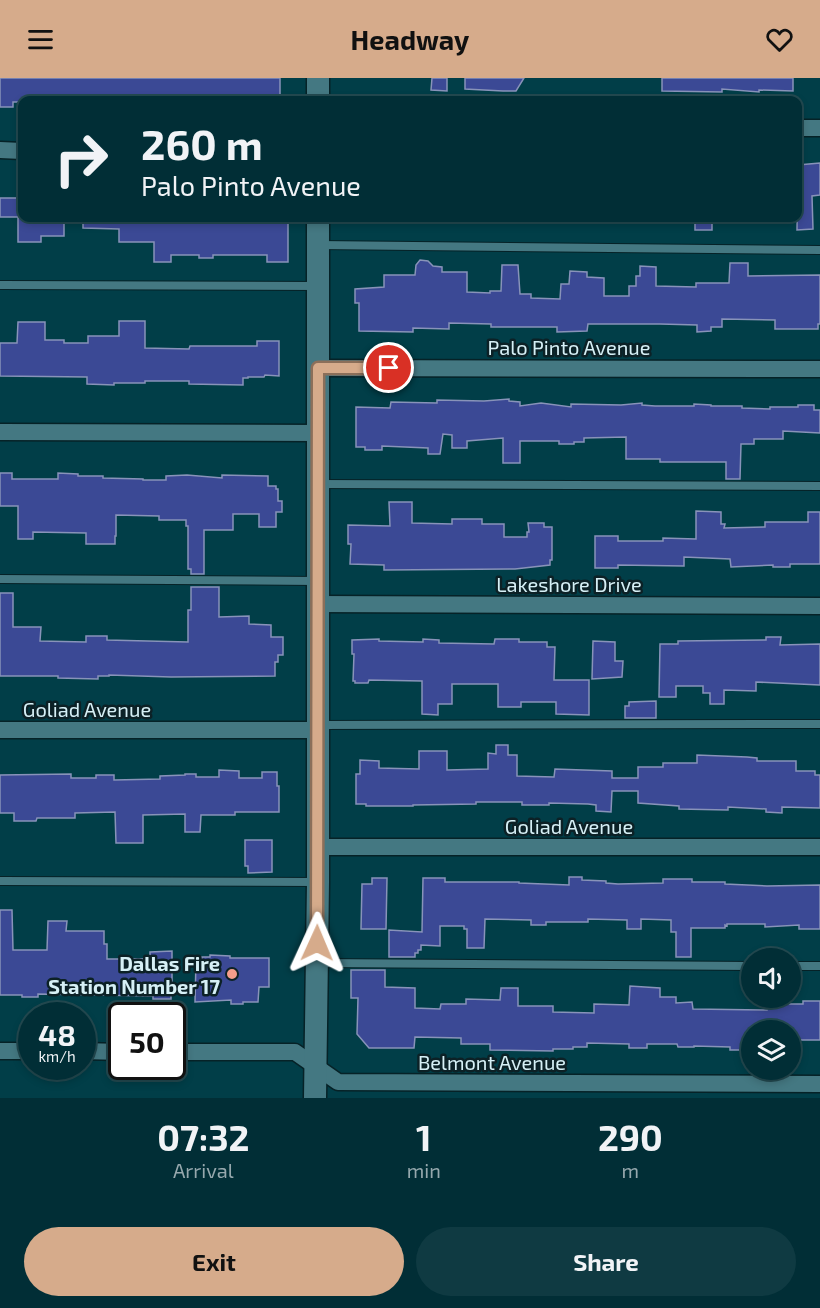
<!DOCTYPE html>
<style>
:root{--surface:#012e36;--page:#0f3a42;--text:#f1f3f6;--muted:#96a8ad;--line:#234a51;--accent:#d6ab8b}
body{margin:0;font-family:"Exo 2",sans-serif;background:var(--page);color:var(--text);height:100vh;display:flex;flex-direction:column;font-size:22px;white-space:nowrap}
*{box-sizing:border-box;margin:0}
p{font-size:20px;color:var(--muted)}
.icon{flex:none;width:33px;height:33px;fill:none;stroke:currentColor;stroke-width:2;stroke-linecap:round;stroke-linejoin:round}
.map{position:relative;height:1020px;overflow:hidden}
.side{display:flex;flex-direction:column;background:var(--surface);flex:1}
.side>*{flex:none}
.banner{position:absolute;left:18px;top:18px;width:784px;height:126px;border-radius:12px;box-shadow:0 3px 9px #0003,0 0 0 2px var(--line);background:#012e36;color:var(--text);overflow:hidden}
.buttons{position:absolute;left:741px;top:870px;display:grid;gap:12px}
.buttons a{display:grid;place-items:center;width:60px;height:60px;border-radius:50%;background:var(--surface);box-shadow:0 3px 9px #0003,0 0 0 2px var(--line);font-size:30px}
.speed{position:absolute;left:18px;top:924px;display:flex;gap:12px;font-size:30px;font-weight:700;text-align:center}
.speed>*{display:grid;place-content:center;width:78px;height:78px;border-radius:50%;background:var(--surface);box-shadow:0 3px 9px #0003,0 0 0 2px var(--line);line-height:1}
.speed small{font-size:15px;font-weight:400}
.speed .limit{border:3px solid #111;border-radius:9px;background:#fff;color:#111}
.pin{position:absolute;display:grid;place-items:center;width:51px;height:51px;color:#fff;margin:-26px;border:3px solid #fff;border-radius:50%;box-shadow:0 2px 6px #0007}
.me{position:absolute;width:66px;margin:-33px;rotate:1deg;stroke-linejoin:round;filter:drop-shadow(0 0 4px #0008)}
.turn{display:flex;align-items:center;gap:21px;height:126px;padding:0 24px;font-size:27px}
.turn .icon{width:78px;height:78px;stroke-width:2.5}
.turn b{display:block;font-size:42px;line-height:51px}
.eta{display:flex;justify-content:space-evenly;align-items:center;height:102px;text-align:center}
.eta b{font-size:36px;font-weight:700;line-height:42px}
.primary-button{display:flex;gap:12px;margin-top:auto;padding:12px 24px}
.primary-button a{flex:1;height:69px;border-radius:36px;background:var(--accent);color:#111;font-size:24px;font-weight:700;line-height:69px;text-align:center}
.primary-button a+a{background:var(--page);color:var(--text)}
header{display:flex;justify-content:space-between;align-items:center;height:78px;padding:0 24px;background:var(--accent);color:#111;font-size:27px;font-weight:700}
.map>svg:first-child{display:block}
.building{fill:#3b4995;stroke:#8893b9;stroke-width:1.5}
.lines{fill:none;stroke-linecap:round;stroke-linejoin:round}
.service-casing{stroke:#062227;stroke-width:10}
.minor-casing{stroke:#062227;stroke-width:19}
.secondary-casing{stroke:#062227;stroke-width:25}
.service{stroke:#447882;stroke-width:8}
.minor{stroke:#447882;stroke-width:16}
.secondary{stroke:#447882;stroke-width:22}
.route-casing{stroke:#8b6f5a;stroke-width:15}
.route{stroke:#d6ab8b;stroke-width:10}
.poi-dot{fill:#f49d8b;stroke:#0c2126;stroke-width:2}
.labels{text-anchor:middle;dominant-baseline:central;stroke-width:5;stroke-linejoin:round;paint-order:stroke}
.street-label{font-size:20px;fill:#d6f0f6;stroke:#0c2126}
.poi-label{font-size:20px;font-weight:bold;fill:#d6f0f6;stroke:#0c2126;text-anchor:end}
</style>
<header><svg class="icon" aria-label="menu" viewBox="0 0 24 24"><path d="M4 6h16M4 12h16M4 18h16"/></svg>Headway<svg class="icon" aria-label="heart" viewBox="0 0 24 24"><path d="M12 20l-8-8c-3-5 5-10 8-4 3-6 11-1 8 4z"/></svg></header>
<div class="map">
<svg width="820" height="1020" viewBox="0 0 820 1020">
<rect width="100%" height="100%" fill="#013e48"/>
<g class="building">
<path d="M0,0H280V22H22V24H13V29H0Z"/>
<path d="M432,0H447V13L431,12Z"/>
<path d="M465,0H524L516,13H503L465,11Z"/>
<path d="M662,0H793V13L759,12V14L722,11V14L662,13Z"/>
<path d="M820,85V117L812,118L813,151L797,152L798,87Z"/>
<rect x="0" y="120" width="22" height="19"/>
<path d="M18,140H64V158H41V164H18Z"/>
<path d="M83,140H288V184H267V177H213V180H199V177H171V184H154V164H119V151L83,150Z"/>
<rect x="695" y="140" width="17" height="12"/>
<path d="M420,182L428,183L433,188L442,189V194H467V214L490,215V213H501L502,187H518L520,216H531V220L560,221L561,206H569L570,193L587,194V199L604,200V218H629V208H636V198H640V188L656,189V208L696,209V205H729L730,185H748V198L820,197V246H818V251H775V242L722,241V249H711V253L697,254V247L660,246H588L587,253L557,254V249H491V246L449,245V251L413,250V254L359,253V225H355V211L384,209V197H415L416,187Z"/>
<path d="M119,243H145V270L189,271L190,268H257V263H279V298L265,297L264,299H248V300H243V307L189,306V303H145V305H114V307L87,306V299L0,298V265H17L18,244H45V262H64V265H88V258H119Z"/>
<path d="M509,321V323L520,324V328L541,325L571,329V326L621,327L642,325V327L655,328H694V326L711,327V328H742V330L770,331V329H798V327H814V332H820V355L783,353V361H754V366H741L740,401H726V384H660V381H626V359L584,360V364H574V366H559V363H520V385H503V360L467,363V370H452V357L443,356L440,376H428V370L382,368V372H365V369H356V329L390,330L391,324L437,325V322L484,323Z"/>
<path d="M0,395H12V401H58V395L78,396V398H103V400L143,401V402H166V398L187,397L222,400V397L268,398V408H276V411H278V423H282V434H276V449H259V436H233V452H204V496H191V491H188V448H186V442H159V438L116,437V458H115V466H86V455L33,454V461H18V428H0Z"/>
<path d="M389,424H412V445L452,446V441H482V446H504V459H527V454H529L528,445H544V449H552V482H550V487L515,491L384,492V487L350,486L351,466H348V447L390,448Z"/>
<path d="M696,433L721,434V446H725L724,450L765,449V444H808V434H820V486H790V489H773V487L731,489L730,481L684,479V488L618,487V490H595V458H618V463H663V460L696,461Z"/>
<path d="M191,509H219V539L249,538V546L271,547V559H283V577H278V584H275V598L171,599L109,597V598H98V601L58,600V598H0V515H13V549H41L40,563L86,564V558H107V562L188,564V532H191Z"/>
<path d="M766,559H781L780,567L820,566V607L756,604V613L724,612V626H710V615H703V608H676V619H659L660,566H678V563L766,562Z"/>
<path d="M379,561V563L423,564V561L439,562V565L494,566L495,561H519V564H547V569H555L554,602H589V637L556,636V624H521V629H498V606H452V626H438V637L422,636V603L369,602L368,605H355V603H353L354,576H352V562Z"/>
<path d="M593,563L615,564V583H623L622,599L592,601Z"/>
<path d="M656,623V640H625V628H629V624Z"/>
<path d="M496,667H508V677H517V698L554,699L555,691L612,693V700H638V689H663V685H697V677L747,679L757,680V683H796V693H815V697H820V730L782,729V735L766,734V731L728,729V732L679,731V728L638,725V713H612L611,734L596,733V727L588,726L549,725V727H522V724H476V726L413,727V728H366V726H356V696H360V682L379,683V690L419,691V673H447V692L488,691V675L496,676Z"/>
<path d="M219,692L239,693V700H262V694H277V708H279V734H235V737H201L200,754H185V736L143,737V765H116L115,734L75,735V740H37L36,743H14V735H0V697L71,696V700H96V697H114V702L160,701V698L185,697V696H196V699H219Z"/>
<path d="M245,762H272V794L248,795V788H245Z"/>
<path d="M569,799H582V802L606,803V805L618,806L663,805V801H692V804H725V806L767,808L820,807V851H799V847L765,849V846H727V848L725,847V850H691V879H676V854H671V842L641,841V851H627V842L588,841V844H546V847H531V842L485,841L484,870H467V851H464V848H440V868L421,867V872H418V875H415V879H389V852L422,854L423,800H445V804H519V805L569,807Z"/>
<path d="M372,800H387L386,851H361L362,806H372Z"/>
<path d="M0,832H12L13,872H47L48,843H67L66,853H104V866H107V881H150V874L172,873V916H171V921H153V918L38,916V919H22V917H0Z"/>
<path d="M210,877L230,878V880H269V909H259L258,924H243V926H231V922L195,924L196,883H202V879H210Z"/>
<path d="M351,892H385V909L415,910V930L440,931L441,926H466V921L500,922L501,910H518V928H553V934L594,935V926L629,927L630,908L660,910V919H676V925L692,924L693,931L767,932V926H803V923H820V962H790V952H752V972H730V969L694,968V969H678L677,966H647V970H629V966L587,965V969H573V971H553V973L490,972V966H461V960L415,959L414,970H369L357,956L358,920H351Z"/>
</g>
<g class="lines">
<g class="service-casing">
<g id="service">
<path d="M318,167L820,172"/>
<path d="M0,207L318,208"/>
<path d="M318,406L820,408"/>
<path d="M0,501L318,503"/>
<path d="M318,647L820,646"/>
<path d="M0,803L317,804"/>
<path d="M317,885L752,888"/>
<path d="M790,888H820"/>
</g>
</g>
<g class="minor-casing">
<g id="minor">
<path d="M798,50H820"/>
<path d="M0,72L22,73"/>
<path d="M318,290L820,291"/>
<path d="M0,354L318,355"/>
<path d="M318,526L820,528"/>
<path d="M0,652H318"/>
<path d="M318,769H820"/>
<path d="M0,973H32"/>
<path d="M82,973L122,974"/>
<path d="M172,974H295L338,1004L820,1006"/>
</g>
</g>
<g class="secondary-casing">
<g id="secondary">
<path d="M318,0V22"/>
<path d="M315,1020L318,804V140"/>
</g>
</g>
<use href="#service" class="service"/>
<use href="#minor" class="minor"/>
<use href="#secondary" class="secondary"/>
</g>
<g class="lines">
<g class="route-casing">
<path id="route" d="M317,865L318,290H389"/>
</g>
<use href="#route" class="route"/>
</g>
<circle class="poi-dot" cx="232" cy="896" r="6"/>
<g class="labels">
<g class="street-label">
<text x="569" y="269">Palo Pinto Avenue</text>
<text x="569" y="506">Lakeshore Drive</text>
<text x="87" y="631">Goliad Avenue</text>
<text x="569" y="748">Goliad Avenue</text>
<text x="492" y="984">Belmont Avenue</text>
</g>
<g class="poi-label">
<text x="220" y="885">Dallas Fire<tspan x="220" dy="23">Station Number 17</tspan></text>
</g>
</g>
</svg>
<div class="buttons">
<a><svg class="icon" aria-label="sound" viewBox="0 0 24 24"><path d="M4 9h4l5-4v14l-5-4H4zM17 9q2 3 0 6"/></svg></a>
<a><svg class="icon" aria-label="layers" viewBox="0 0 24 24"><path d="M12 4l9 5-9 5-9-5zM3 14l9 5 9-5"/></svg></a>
</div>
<div class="speed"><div>48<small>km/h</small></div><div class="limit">50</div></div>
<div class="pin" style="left:389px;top:290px;background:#d93025"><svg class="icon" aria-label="arrive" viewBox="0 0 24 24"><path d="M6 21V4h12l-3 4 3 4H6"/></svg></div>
<svg class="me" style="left:317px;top:865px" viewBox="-20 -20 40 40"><path d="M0-17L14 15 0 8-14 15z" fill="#d6ab8b" stroke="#fff" stroke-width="4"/></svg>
<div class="banner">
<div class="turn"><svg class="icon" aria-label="right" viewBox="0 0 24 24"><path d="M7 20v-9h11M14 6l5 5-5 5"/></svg><div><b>260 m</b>Palo Pinto Avenue</div></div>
</div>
</div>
<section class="side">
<div class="eta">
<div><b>07:32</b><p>Arrival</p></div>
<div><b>1</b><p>min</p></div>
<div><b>290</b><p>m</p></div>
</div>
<div class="primary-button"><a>Exit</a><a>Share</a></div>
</section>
